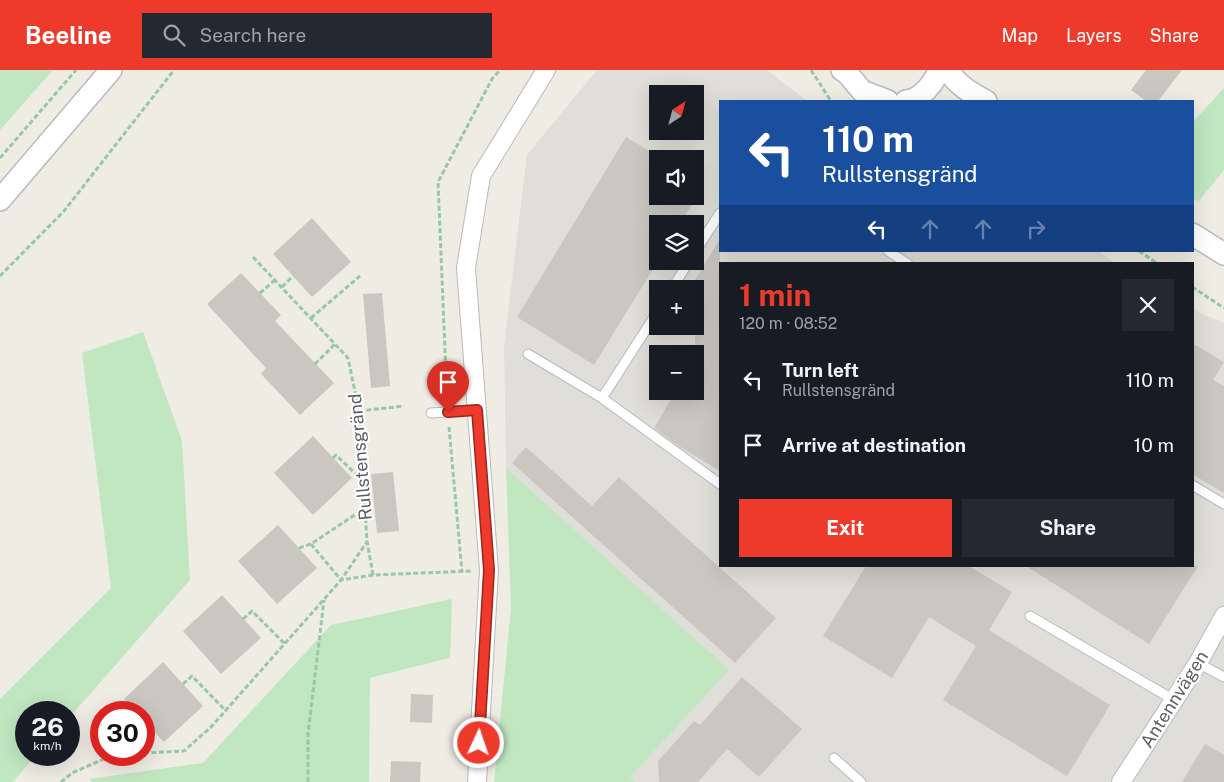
<!DOCTYPE html>
<meta charset="utf-8">
<style>
:root{--surface:#171b24;--page:#242831;--text:#f1f3f6;--muted:#9ea1a6;--accent:#ee3a2b}
body{margin:0;font-family:"Public Sans",sans-serif;background:var(--page);color:var(--text);height:100vh;display:flex;flex-direction:column;font-size:19px;white-space:nowrap}
*{box-sizing:border-box;margin:0}
p{font-size:16px;color:var(--muted)}
.icon{flex:none;width:28px;height:28px;fill:none;stroke:currentColor;stroke-width:2;stroke-linecap:round;stroke-linejoin:round}
.map{position:relative;flex:1;overflow:hidden}
.panel{position:absolute;left:719px;top:192px;width:475px;height:305px;display:flex;flex-direction:column;background:var(--surface);border-radius:0px;box-shadow:0 5px 20px #0002}
.panel>*{flex:none}
.guide{position:absolute;left:719px;top:30px;width:475px;height:152px;border-radius:0px;box-shadow:0 5px 20px #0002;background:#1a4fa0;color:#fff;overflow:hidden}
.needle{width:32px;rotate:36deg}
.buttons{position:absolute;left:649px;top:15px;display:grid;gap:10px}
.buttons a{display:grid;place-items:center;width:55px;height:55px;border-radius:0px;background:var(--surface);box-shadow:0 5px 20px #0002;font-size:25px}
.speed{position:absolute;left:15px;top:631px;display:flex;gap:10px;font-size:25px;font-weight:700;text-align:center}
.speed>*{display:grid;place-content:center;width:65px;height:65px;border-radius:50%;background:var(--surface);box-shadow:0 5px 20px #0002;line-height:1}
.speed small{font-size:12px;font-weight:400}
.speed .limit{border:8px solid #d22;background:#fff;color:#111}
.pin{position:absolute;display:grid;place-items:center;width:42px;height:42px;color:#fff;margin:-51px -21px;border-radius:50% 50% 50% 0;rotate:-45deg;box-shadow:0 0 5px #0007}
.pin .icon{rotate:45deg}
.me{position:absolute;width:55px;margin:-28px;rotate:3deg;stroke-linejoin:round;filter:drop-shadow(0 0 4px #0008)}
.turn{display:flex;align-items:center;gap:18px;height:105px;padding:0 20px;font-size:22px}
.turn .icon{width:65px;height:65px;stroke-width:2.5}
.turn b{display:block;font-size:35px;line-height:42px}
.lanes{display:flex;align-items:center;height:48px;padding:0 20px;background:#0003;justify-content:center;gap:25px;direction:ltr}
.lanes .off{opacity:.35}
.round{display:grid;place-items:center;flex:none;width:52px;height:52px;border-radius:0px;background:var(--page)}
.summary{display:flex;align-items:center;justify-content:space-between;height:85px;padding:0 20px}
h1{font-size:30px;font-weight:700;line-height:38px;color:var(--accent)}
.cta{display:flex;gap:10px;margin-top:auto;padding:10px 20px}
.cta a{flex:1;height:58px;border-radius:0px;background:var(--accent);color:#fff;font-size:20px;font-weight:700;line-height:58px;text-align:center}
.cta a+a{background:var(--page);color:var(--text)}
ul{padding:0;list-style:none}
li{display:flex;align-items:center;gap:15px;height:65px;padding:0 20px}
li div{flex:1}
li b{display:block;font-size:19px}
li em{font-style:normal}
header{display:flex;align-items:center;gap:30px;box-sizing:border-box;height:70px;padding:0 25px;background:var(--accent);color:#fff}
header strong{font-size:24px}
nav{display:flex;gap:28px;margin-inline-start:auto;font-size:18px}
.search{width:350px;height:45px;background:var(--page);display:flex;align-items:center;gap:12px;box-sizing:border-box;padding:0 18px;border-radius:0px;color:var(--muted);font-size:19px}
.map>svg:first-child{display:block}
.industrial{fill:#e0ded8;fill-rule:evenodd}
.green{fill:#c0e7c0}
.building{fill:#cac7c1}
.lines{fill:none;stroke-linecap:round;stroke-linejoin:round}
.service-casing{stroke:#b6babe;stroke-width:11}
.minor-casing{stroke:#b6babe;stroke-width:20}
.tertiary-casing{stroke:#b6babe;stroke-width:24}
.path{stroke:#98c8a6;stroke-width:3;stroke-dasharray:5 2.5;stroke-linecap:butt}
.service{stroke:#fff;stroke-width:9}
.minor{stroke:#fff;stroke-width:18}
.tertiary{stroke:#fff;stroke-width:21}
.route-casing{stroke:#9b261c;stroke-width:12}
.route{stroke:#ee3a2b;stroke-width:9}
.labels{text-anchor:middle;dominant-baseline:central;stroke-width:4;stroke-linejoin:round;paint-order:stroke}
.street-label{font-size:18px;fill:#5c6065;stroke:#fff}
</style>
<header>
<strong>Beeline</strong>
<div class="search"><svg class="icon" aria-label="search" viewBox="0 0 24 24"><circle cx="10" cy="10" r="6"/><path d="M15 15l6 6"/></svg>Search here</div>
<nav><a>Map</a><a>Layers</a><a>Share</a></nav>
</header>
<div class="map">
<svg width="1224" height="712" viewBox="0 0 1224 712">
<rect width="100%" height="100%" fill="#efece4"/>
<path class="industrial" d="M597,0H767L807,31H720V181H1098L1117,194H720V496H1192L1193,240L1224,253V712H636L630,707L506,398L504,276L527,85ZM658,24H695V61H658ZM658,89H695V126H658ZM658,154H695V191H658ZM658,219H695V256H658ZM658,284H695V321H658Z"/>
<g class="green">
<path d="M0,0H53L0,60Z"/>
<path d="M1224,18V100L1198,132L1193,128V52Z"/>
<path d="M143,262L182,371L190,510L69,648V642H26V685H36L13,712H0V629L111,518L82,283Z"/>
<path d="M506,398L729,600L630,707L636,712H494L511,538Z"/>
<path d="M452,529L450,588L370,608L369,712H93L89,709L203,693L331,555Z"/>
</g>
<g class="building">
<path d="M1146,0H1182L1158,31H1146L1131,20Z"/>
<path d="M626,67L658,86V126H697L680,154H658V191L594,295L517,247Z"/>
<path d="M312,148L351,192L312,227L273,184Z"/>
<path d="M720,169V401L677,375L654,358L676,321H695V210Z"/>
<path d="M241,203L281,245L275,251L334,313L300,345L261,304L266,298L207,234Z"/>
<path d="M382,223L390,316L371,318L363,224Z"/>
<path d="M1192,273L1224,292L1213,310L1224,316V423L1192,404Z"/>
<path d="M313,366L352,408L313,445L274,403Z"/>
<path d="M526,377L592,436L619,407L776,548L735,593L512,393Z"/>
<path d="M393,402L399,461L377,463L371,404Z"/>
<path d="M278,455L317,498L277,534L238,491Z"/>
<path d="M866,496H969L1012,522L989,560L1110,635L1067,706L943,630L976,576L929,547L892,608L823,566Z"/>
<path d="M1026,496H1198L1149,574Z"/>
<path d="M222,525L261,568L221,604L183,561Z"/>
<path d="M163,592L203,636L164,672L144,651V642H136L124,629Z"/>
<path d="M742,607L802,659L759,707L727,679L698,712H659L658,691L694,651L700,655Z"/>
<path d="M411,624L433,625L432,653L410,652Z"/>
<path d="M1205,674L1224,685V712H1182Z"/>
<path d="M391,691L421,692L420,712H390Z"/>
</g>
<g class="lines">
<g class="service-casing">
<g id="service">
<path d="M888,181L908,194"/>
<path d="M695,182L720,143"/>
<path d="M672,219L689,191"/>
<path d="M528,284L602,328L720,414"/>
<path d="M602,328L658,241"/>
<path d="M431,343L477,340"/>
<path d="M1192,415L1224,434"/>
<path d="M1030,546L1174,630"/>
<path d="M1198,593L1224,607"/>
<path d="M834,688L861,712"/>
</g>
</g>
<g class="minor-casing">
<g id="minor">
<path d="M477,712L489,500L466,198L481,106L546,0"/>
<path d="M1121,712L1198,593L1224,546"/>
</g>
</g>
<g class="tertiary-casing">
<g id="tertiary">
<path d="M842,0L847,3L862,21L888,31"/>
<path d="M948,0C957,15 971,23 986,31"/>
<path d="M906,31C922,30 933,13 940,0"/>
<path d="M0,130L111,0"/>
<path d="M1192,164L1224,184"/>
</g>
</g>
<g class="path">
<path d="M811,0L831,31"/>
<path d="M0,88L76,0"/>
<path d="M1139,181L1158,194"/>
<path d="M253,187L348,288L359,341L367,471L373,505"/>
<path d="M0,206L64,141L174,0"/>
<path d="M282,217L293,206"/>
<path d="M1192,217L1224,238"/>
<path d="M260,223L275,210"/>
<path d="M311,248L360,206"/>
<path d="M315,294L335,274"/>
<path d="M447,328L438,112L492,9L500,0"/>
<path d="M359,341L404,336"/>
<path d="M449,357L462,502"/>
<path d="M333,388L336,385L363,411"/>
<path d="M311,474L341,510L367,472"/>
<path d="M299,478L311,474L365,438"/>
<path d="M243,549L252,541L285,574"/>
<path d="M183,614L192,606L226,641"/>
<path d="M144,683L184,681L211,657L341,510L373,505L471,501"/>
<path d="M61,712L72,703L113,685"/>
<path d="M308,712V664L324,530"/>
</g>
<use href="#service" class="service"/>
<use href="#minor" class="minor"/>
<use href="#tertiary" class="tertiary"/>
</g>
<g class="lines">
<g class="route-casing">
<path id="route" d="M448,342L477,340L489,500L479,673"/>
</g>
<use href="#route" class="route"/>
</g>
<g class="labels">
<g class="street-label">
<text transform="translate(360 387) rotate(-95)">Rullstensgränd</text>
<text transform="translate(1174 629) rotate(-58)">Antennvägen</text>
</g>
</g>
</svg>
<div class="buttons">
<a><svg class="needle" viewBox="-14 -14 28 28"><path d="M0-13l5 13h-10z" fill="#e53935"/><path d="M0 13l5-13h-10z" fill="#9ea1a6"/></svg></a>
<a><svg class="icon" aria-label="sound" viewBox="0 0 24 24"><path d="M4 9h4l5-4v14l-5-4H4zM17 9q2 3 0 6"/></svg></a>
<a><svg class="icon" aria-label="layers" viewBox="0 0 24 24"><path d="M12 4l9 5-9 5-9-5zM3 14l9 5 9-5"/></svg></a>
<a>+</a>
<a>−</a>
</div>
<div class="speed"><div>26<small>km/h</small></div><div class="limit">30</div></div>
<div class="pin" style="left:448px;top:342px;background:#d93025"><svg class="icon" aria-label="arrive" viewBox="0 0 24 24"><path d="M6 21V4h12l-3 4 3 4H6"/></svg></div>
<svg class="me" style="left:479px;top:673px" viewBox="-20 -20 40 40"><circle r="17" fill="#ee3a2b" stroke="#fff" stroke-width="3"/><path d="M0-11L8 9 0 5-8 9z" fill="#fff"/></svg>
<div class="guide">
<div class="turn"><svg class="icon" aria-label="left" viewBox="0 0 24 24"><path d="M17 20v-9H6M10 6l-5 5 5 5"/></svg><div><b>110 m</b>Rullstensgränd</div></div>
<div class="lanes"><svg class="icon" aria-label="left" viewBox="0 0 24 24"><path d="M17 20v-9H6M10 6l-5 5 5 5"/></svg><svg class="icon off" aria-label="ahead" viewBox="0 0 24 24"><path d="M12 20V5M6 11l6-6 6 6"/></svg><svg class="icon off" aria-label="ahead" viewBox="0 0 24 24"><path d="M12 20V5M6 11l6-6 6 6"/></svg><svg class="icon off" aria-label="right" viewBox="0 0 24 24"><path d="M7 20v-9h11M14 6l5 5-5 5"/></svg></div>
</div>
<section class="panel">
<div class="summary"><div><h1>1 min</h1><p>120 m · 08:52</p></div><a class="round"><svg class="icon" aria-label="close" viewBox="0 0 24 24"><path d="M6 6l12 12M18 6L6 18"/></svg></a></div>
<ul>
<li><svg class="icon" aria-label="left" viewBox="0 0 24 24"><path d="M17 20v-9H6M10 6l-5 5 5 5"/></svg><div><b>Turn left</b><p>Rullstensgränd</p></div><em>110 m</em></li>
<li><svg class="icon" aria-label="arrive" viewBox="0 0 24 24"><path d="M6 21V4h12l-3 4 3 4H6"/></svg><div><b>Arrive at destination</b></div><em>10 m</em></li>
</ul>
<div class="cta"><a>Exit</a><a>Share</a></div>
</section>
</div>
